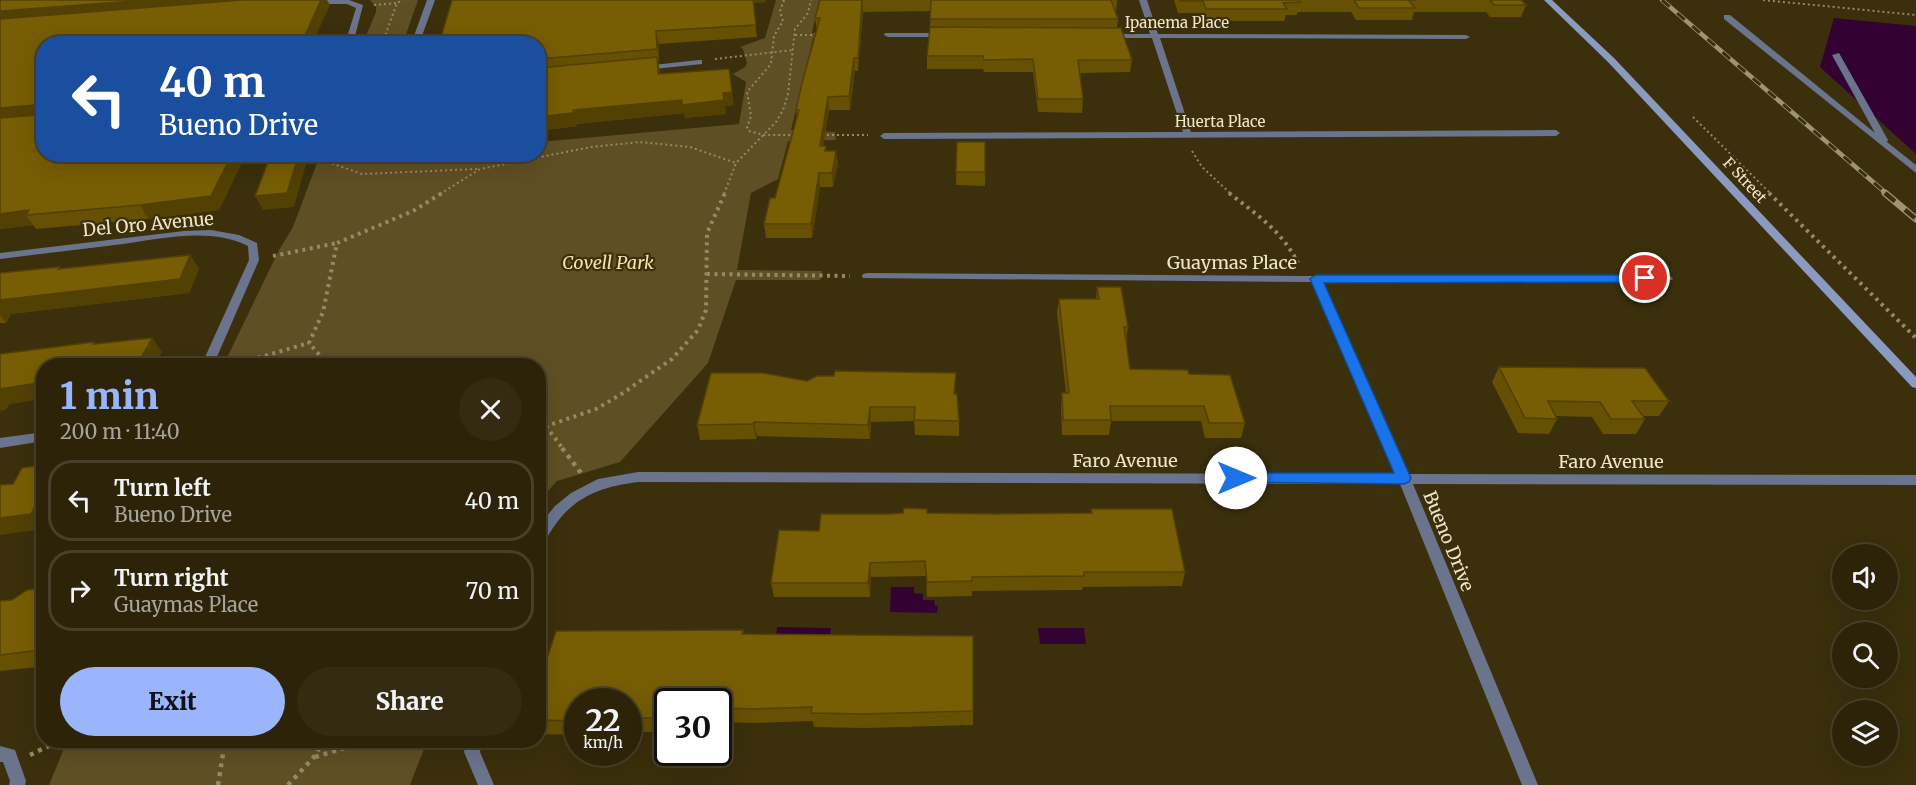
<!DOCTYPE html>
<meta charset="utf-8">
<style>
:root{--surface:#2c2309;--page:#342b12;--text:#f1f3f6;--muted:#a6a49c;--line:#48402a;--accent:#9bb5fd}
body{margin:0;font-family:Merriweather,serif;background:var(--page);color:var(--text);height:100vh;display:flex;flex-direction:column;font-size:22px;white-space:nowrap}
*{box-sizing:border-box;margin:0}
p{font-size:20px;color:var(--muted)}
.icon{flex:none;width:33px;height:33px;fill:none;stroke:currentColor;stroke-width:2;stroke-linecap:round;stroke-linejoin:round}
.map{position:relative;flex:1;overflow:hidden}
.side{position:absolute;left:36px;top:358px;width:510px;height:390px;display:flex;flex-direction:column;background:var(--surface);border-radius:24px;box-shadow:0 6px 24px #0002,0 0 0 2px var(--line)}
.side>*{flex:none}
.guide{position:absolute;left:36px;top:36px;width:510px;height:126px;border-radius:24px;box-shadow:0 6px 24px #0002,0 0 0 2px var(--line);background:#1a4fa0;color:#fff;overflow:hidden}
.fabs{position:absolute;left:1832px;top:544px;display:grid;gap:12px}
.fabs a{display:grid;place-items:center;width:66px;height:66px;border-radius:50%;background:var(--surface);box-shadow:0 6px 24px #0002,0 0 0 2px var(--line);font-size:30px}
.speed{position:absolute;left:564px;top:688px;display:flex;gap:12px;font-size:30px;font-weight:700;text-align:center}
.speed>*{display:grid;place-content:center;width:78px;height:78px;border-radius:50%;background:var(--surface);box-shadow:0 6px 24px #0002,0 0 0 2px var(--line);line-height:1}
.speed small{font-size:15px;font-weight:400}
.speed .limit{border:3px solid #111;border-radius:9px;background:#fff;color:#111}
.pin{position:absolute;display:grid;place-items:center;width:51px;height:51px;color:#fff;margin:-26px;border:3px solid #fff;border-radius:50%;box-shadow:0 2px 6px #0007}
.me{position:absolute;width:66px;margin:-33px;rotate:90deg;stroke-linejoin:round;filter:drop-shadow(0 0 4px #0008)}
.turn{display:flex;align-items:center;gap:21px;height:126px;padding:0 24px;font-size:27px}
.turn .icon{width:78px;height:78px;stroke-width:2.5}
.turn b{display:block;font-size:42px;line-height:51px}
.round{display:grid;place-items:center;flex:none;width:63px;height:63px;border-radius:32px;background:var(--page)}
.summary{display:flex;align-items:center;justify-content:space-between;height:102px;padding:0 24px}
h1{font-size:36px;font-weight:800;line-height:45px;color:var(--accent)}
.button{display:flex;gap:12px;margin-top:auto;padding:12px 24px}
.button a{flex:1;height:69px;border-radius:36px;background:var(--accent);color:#111;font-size:24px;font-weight:800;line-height:69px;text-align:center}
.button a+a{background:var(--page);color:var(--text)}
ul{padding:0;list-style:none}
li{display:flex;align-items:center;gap:18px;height:81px;margin:0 12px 9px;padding:0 12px;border:3px solid var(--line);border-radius:24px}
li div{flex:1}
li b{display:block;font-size:22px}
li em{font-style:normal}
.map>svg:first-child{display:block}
.green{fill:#5f4f24}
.water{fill:#330232}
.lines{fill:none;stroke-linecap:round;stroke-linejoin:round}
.path-far2{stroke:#958967;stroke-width:2;stroke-dasharray:2 3;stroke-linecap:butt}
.path-far1{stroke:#958967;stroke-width:4;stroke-dasharray:3 4.5;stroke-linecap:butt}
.path{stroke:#958967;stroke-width:4.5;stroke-dasharray:4 5;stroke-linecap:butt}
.lane{fill:#6b748d;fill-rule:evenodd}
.street{fill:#6b748d;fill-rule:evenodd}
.secondary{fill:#8b9ac1;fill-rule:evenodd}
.rail-far1-casing{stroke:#9f9372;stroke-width:4.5}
.rail-casing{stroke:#9f9372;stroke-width:7}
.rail-far1{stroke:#3b2f0c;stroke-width:3;stroke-dasharray:10;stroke-linecap:butt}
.rail{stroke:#3b2f0c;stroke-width:4.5;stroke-dasharray:13;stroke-linecap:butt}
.wall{fill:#665003}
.shaded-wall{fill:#534103}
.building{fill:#775d04;stroke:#534103;stroke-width:1.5}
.route{fill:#1a73e8;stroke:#114b97;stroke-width:1.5}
.labels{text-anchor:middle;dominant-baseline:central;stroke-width:4.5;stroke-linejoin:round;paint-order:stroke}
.far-street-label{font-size:15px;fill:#f1e5c5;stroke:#3b2f0c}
.street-label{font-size:18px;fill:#f1e5c5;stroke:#3b2f0c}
.park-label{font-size:18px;font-style:italic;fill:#f9e2a8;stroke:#3b2f0c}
</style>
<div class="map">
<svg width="1916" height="785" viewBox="0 0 1916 785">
<rect width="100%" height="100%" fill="#3b2f0c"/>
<g class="green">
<path d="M370,0H418L403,43H363L376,12V7Z"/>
<path d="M776,0H819L812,33H849V38H813L791,130L835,132L836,140L788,141L778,179L751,193L737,270L822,271L820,280H736L708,363L620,462L557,481L539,501L538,366H223L279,250L293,227L320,155H363V158L400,154H538L539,142L739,124L746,82L733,74L745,67L747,63L743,49L740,47L765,38Z"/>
<path d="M67,741H427L410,785H49Z"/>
</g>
<g class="water">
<path d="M1834,18L1916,26V154L1820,67Z"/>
<path d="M891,587H914V593L923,594V600H934L935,606H938L937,613L890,612Z"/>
<path d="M777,627L831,628L829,644L776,641Z"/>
<path d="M1038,628H1084L1086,644H1040Z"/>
</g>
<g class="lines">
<g class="path-far2">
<path d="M784,0L780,11L783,21L774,36L771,64L747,92L751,116L747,128L749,131L764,135H796"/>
<path d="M1763,0L1916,15"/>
<path d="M374,5L397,3"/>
<path d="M795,35H818"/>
<path d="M382,44L397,3L403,0"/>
<path d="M715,59L793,50"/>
<path d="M1693,117L1771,194"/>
<path d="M822,135H868"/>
<path d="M1192,151L1202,167L1231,194"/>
<path d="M328,154L325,161L362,174L477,169"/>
<path d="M440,194L480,169L591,147L639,142L690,147L736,163"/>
<path d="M724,194L736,163L776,122L783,110L788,94L795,29L808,13L811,0"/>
</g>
<g class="path-far1">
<path d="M1229,193C1256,214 1282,231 1298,263"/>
<path d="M1769,193L1916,338"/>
<path d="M273,256L337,243"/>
<path d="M707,274L850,276"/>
<path d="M229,366L309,343"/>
<path d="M329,366L309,343L323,312L337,243L413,211L442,193"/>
<path d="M546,426L563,449"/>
<path d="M538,429L596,409L620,395L672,359L698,330L706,310L707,233L725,193"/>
</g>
<g class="path">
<path d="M562,448L581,473"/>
<path d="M30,755L59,741"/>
<path d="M315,757L367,741"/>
<path d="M218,785L225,741"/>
<path d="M288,785L314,757L323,741"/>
</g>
<path class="lane" d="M1724,15H1730L1875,133L1832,55L1839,53L1888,140L1887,142L1916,165V173L1724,19Z"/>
<g class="street">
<path d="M311,0H349L363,5L353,44H345L356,8L347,4H312L308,2Z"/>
<path d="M427,0H435L419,44H411Z"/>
<path d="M1139,0H1147L1158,34L1466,35L1470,37L1466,39L1160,38L1191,132L1556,130L1560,133L1556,136L884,139L880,136L884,133L1183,132L1152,38H1108L1104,36L1108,34H1150Z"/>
<path d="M885,33H944L948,35L944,37H888L884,35Z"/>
<path d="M699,60H702V64L644,70L640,68L644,66Z"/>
<path d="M211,230L239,235L257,243L259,260L213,366H201L249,260L248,246C208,226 158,240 115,245C77,250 38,254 0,259V253L184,231Z"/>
<path d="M867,273L1304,276L1668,275L1673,278L1672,280L1323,282L1409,474L1916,475V485L1413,484L1538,785H1522L1400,484L638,482C591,488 565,502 543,545L538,546V527L555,506L571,493L598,479L638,472L1396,474L1312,282L863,278L862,276L863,274Z"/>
<path d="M44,432V441L0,448V438Z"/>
<path d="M466,741H482L480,752L494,785H478L464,752Z"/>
<path d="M0,746L15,750L26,781L25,785H9L10,781L3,762H0Z"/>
</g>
<path class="secondary" d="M1544,0H1552L1614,58L1916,377V388L1912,387L1608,62Z"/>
<g class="rail-far1-casing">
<path id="rail-far1" d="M1662,0L1887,194"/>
</g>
<g class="rail-casing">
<path id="rail" d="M1885,193L1916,219"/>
</g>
<use href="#rail-far1" class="rail-far1"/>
<use href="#rail" class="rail"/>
</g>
<g class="wall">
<path d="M0,0L330,5L44,44V154H246L219,210L148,219L36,229L33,225L0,229Z"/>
<path d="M452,0L766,2L753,3L757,37L659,44V61H658L660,74L734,105L725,106L726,114L685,118L684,113L577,124V126L538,131V44Z"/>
<path d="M820,0H1117L1116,12L1118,19L1117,28L1132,60L1130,72L1080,73L1083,99L1082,113L1038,112L1033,72H984L983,69H927V56L930,27L931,11L863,12L858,71H855L850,110H829L823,146L826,151H836L838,164L833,187H820L812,238H766L764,224L775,198L797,118L796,110L817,31L815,18Z"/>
<path d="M1174,0H1521L1526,5L1521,17H1490L1486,12H1414L1412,20H1356L1351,12H1297V15H1286L1284,21H1204L1201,13H1178Z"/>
<path d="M957,142H985V186L956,185Z"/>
<path d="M190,255L199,269L189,293L11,314L6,323H0V273L59,267L61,269Z"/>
<path d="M1097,287L1128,327L1126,341L1130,369L1189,374L1245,423L1241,438H1205L1201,421H1111L1109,435H1062L1061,408L1062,393H1066L1057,313L1059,299H1096Z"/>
<path d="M1499,367L1669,401L1659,416H1642L1645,419L1636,434H1603L1592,417L1556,416L1557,419L1549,434L1518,433L1492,382Z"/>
<path d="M807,381L955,394L959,421V436L915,435L914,421L871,422L870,439L757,436L756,439L700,440L697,425Z"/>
<path d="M927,509V513L995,514L1091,513V509L1185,572L1182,586L1083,587L1082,590L972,591V596L927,597L926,576L871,577L870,597H774L771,583L819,531L887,514L903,513Z"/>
<path d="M44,588V672L38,667L0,671V601L12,600Z"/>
<path d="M743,630L744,634L973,636V725L865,728L814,727L813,721L755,723L718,722V702H668V732H628V702H578V735L538,734V686Z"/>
</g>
<g class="shaded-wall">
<path d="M147,0H304L0,24V11Z"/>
<path d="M321,0H327L330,5L312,44H301Z"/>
<path d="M753,0H766V2L753,3L757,37Z"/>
<path d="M862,0L863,12L858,71V58Z"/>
<path d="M656,31L659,44V61L657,49Z"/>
<path d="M657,57L660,70L661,87L658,74Z"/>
<path d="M854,58L855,71L850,110L849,96Z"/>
<path d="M729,69L734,105L725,106L726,114L685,118L684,113L577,124V126L538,131V117L573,110L723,93Z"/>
<path d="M828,97L829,110L821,160L820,146Z"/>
<path d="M35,105L44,118L0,122V108Z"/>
<path d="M836,151L838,164L833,187L832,173Z"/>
<path d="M232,154H246L219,210L148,219L140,205Z"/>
<path d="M299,154H309L294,207L263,210L255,196Z"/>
<path d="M819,173L820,187L812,238L811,224Z"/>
<path d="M29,210L26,215L33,225L0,229V214Z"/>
<path d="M190,255L199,269L189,293L11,314L6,323L0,315V300Z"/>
<path d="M152,338L162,352L155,366H138L137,365Z"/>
<path d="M44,382V399L10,404L6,410L0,411V389Z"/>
<path d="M870,407L871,422L870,439L868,425Z"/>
<path d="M754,422L757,436L756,439L753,424Z"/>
<path d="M44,496V529L0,535V518L40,497Z"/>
<path d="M870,563L871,577L870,597L868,583Z"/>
</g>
<g class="building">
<path d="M0,0H147L0,11Z"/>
<path d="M242,0H321L301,44H44V154H232L211,196L140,205L26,215L29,210L0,214V118L36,115L38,107L35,105L0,108V19Z"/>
<path d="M452,0H753L756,25L656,31L657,49L538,59V44H439Z"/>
<path d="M820,0H862L858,58H854L849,96L828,97L820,146H826L825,151H836L832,173H819L811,224H764L770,198H775L799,110H796L802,83L820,18H815Z"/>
<path d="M931,0H1111L1118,19H930Z"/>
<path d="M1179,0H1298L1300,2L1283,3L1287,9H1206L1203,1H1180Z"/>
<path d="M1354,0H1416L1409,1L1415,8H1359Z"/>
<path d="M1490,0H1521L1526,5H1494Z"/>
<path d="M930,27L1121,28L1132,60H1078L1083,99H1038L1033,59L984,60L983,56H927Z"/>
<path d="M657,57L658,74L729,69L732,92L723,93L724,100L682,105V100L573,110V113L538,117V68Z"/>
<path d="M957,142H985V172H956Z"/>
<path d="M271,154H299L287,193L255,196Z"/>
<path d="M190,255L180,279L0,300V273L59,267L58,269Z"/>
<path d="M1097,287H1121L1128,327H1124L1130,369L1188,370L1189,374L1230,375L1245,423H1209L1204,406H1110L1111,420H1063L1062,393H1069L1059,299H1099Z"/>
<path d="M152,338L137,365L129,366H44V382L0,389V354L94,342L93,344Z"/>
<path d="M1499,367L1645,368L1669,401H1632L1645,419H1611L1600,402L1548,401L1557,419L1525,418Z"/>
<path d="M835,371L956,373L954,394H957L959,421L914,420L915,407H870L868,425L754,422L753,424L697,425L711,373H763L807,381L817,376H834Z"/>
<path d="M44,465V496L40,497L31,514L0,518V485L13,484L22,468Z"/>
<path d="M904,508L927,509V513L995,514L1092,513L1091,509H1172L1185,572H1084V576L972,577V581L927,582L925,561L870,563L868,583H771L779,530L819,531L821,514H887L903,513Z"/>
<path d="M44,588V663L36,664L42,650L0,655V601L12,600L27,590Z"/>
<path d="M743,630L742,634L973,636V711L863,714L811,713L812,707L752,709L718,708V702H668V718H628V702H578V721L538,720V697L540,694H538V686L556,631Z"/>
</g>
<path class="route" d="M1316,275H1645L1651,278L1645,282L1324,283L1411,478L1409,482L1404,484L1231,482L1229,478L1231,474L1236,473H1394L1310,279Z"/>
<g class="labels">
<g class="far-street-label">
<text x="1177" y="22">Ipanema Place</text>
<text x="1220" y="121">Huerta Place</text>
<text transform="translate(1745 180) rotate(47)">F Street</text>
</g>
<g class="street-label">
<text transform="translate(148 224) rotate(-5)">Del Oro Avenue</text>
<text x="1232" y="262">Guaymas Place</text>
<text x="1125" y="460">Faro Avenue</text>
<text x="1611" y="461">Faro Avenue</text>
<text transform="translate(1449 541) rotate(68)">Bueno Drive</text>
</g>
<g class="park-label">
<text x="608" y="262">Covell Park</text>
</g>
</g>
</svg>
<div class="fabs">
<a><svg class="icon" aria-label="sound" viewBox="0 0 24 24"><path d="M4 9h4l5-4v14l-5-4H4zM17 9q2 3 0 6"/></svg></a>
<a><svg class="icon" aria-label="search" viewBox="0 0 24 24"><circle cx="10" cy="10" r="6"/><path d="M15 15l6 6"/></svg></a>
<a><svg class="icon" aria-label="layers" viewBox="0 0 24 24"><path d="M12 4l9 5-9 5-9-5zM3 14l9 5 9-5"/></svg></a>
</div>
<div class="speed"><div>22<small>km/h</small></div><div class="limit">30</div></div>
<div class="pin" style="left:1645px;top:278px;background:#d93025"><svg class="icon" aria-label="arrive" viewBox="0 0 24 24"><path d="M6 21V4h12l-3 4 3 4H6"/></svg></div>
<svg class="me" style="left:1236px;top:478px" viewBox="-20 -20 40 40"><circle r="19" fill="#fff"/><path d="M0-13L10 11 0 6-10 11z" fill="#1a73e8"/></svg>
<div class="guide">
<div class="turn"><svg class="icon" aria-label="left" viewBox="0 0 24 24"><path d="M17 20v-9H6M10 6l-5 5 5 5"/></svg><div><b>40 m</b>Bueno Drive</div></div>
</div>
<section class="side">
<div class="summary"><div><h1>1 min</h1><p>200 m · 11:40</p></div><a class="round"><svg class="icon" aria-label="close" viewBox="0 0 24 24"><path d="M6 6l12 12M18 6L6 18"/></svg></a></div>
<ul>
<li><svg class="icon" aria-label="left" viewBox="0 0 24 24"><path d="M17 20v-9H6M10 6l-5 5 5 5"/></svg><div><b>Turn left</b><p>Bueno Drive</p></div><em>40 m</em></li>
<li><svg class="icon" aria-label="right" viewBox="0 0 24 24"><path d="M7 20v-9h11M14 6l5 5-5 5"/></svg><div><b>Turn right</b><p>Guaymas Place</p></div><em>70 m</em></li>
</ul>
<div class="button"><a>Exit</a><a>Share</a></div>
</section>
</div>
